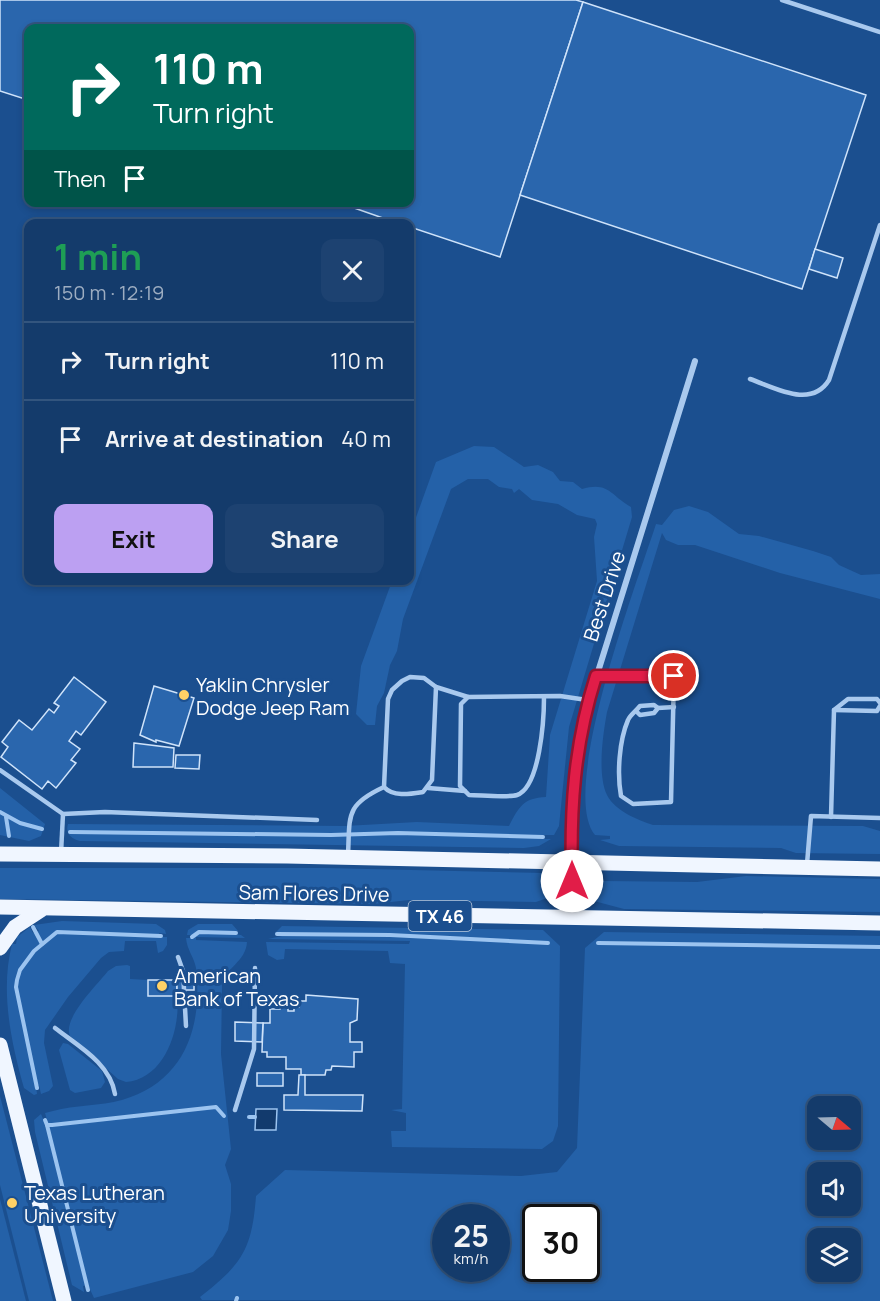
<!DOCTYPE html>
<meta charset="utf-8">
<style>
:root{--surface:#143b6b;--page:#1d4271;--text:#f1f3f6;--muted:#9dadc1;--line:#33557e;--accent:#bca0f2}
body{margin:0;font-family:Manrope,sans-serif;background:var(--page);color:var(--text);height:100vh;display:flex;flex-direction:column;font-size:22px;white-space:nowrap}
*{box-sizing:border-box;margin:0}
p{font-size:20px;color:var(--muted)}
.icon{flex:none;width:33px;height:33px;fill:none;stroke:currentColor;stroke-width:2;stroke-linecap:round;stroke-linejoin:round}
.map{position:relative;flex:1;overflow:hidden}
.details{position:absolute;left:24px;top:219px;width:390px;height:366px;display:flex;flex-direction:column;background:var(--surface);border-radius:12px;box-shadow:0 3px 9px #0003,0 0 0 2px var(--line)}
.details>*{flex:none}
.top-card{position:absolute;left:24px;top:24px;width:390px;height:183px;border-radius:12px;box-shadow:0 3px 9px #0003,0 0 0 2px var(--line);background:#00695c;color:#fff;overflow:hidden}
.needle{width:39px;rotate:109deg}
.buttons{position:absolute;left:807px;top:1096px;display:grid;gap:12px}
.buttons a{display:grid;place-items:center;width:54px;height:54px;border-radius:12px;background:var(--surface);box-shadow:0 3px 9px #0003,0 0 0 2px var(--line);font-size:30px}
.speed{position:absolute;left:432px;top:1204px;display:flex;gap:12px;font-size:30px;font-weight:700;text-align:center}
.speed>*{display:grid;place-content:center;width:78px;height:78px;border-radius:50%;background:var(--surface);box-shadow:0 3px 9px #0003,0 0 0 2px var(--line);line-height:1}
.speed small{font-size:15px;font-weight:400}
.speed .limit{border:3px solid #111;border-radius:9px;background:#fff;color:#111}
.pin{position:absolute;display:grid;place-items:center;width:51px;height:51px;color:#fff;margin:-26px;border:3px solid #fff;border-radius:50%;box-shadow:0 2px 6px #0007}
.me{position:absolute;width:66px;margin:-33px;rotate:0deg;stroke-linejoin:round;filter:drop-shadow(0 0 4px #0008)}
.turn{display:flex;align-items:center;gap:21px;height:126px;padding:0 30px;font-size:27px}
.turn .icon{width:78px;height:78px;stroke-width:2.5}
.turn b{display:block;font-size:42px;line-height:51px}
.then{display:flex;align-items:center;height:57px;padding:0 30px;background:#0003;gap:12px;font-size:22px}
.round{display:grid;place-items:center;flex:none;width:63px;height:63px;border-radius:12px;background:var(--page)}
.summary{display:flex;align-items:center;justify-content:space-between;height:102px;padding:0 30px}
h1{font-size:36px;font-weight:700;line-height:45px;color:#1e9e55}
.cta{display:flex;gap:12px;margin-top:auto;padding:12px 30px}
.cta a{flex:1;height:69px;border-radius:12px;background:var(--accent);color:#111;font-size:24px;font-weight:700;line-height:69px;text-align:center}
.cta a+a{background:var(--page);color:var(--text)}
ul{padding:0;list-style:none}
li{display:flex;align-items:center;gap:18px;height:78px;padding:0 30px;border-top:2px solid var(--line)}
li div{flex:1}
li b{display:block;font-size:22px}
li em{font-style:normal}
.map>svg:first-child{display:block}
.green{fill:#2461a8;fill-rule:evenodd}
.water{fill:#123a6d;stroke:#9cc4f0;stroke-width:1.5}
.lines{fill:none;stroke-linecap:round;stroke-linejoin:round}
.stream{stroke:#9cc4f0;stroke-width:4}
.building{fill:#2a66ad;stroke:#cfe3fa;stroke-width:1.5}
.service{stroke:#a9c9ee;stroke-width:4.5}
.minor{stroke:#a9c9ee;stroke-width:6}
.primary{stroke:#f0f6ff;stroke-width:15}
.route-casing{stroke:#92132f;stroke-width:15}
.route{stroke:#e11d48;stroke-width:10}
.poi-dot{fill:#ffd166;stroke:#1b4f8f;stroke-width:2}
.labels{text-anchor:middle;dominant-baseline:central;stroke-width:6;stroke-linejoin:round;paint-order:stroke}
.shield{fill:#1b4f8f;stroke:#bbcadd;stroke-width:1.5}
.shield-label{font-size:18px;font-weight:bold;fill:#fff}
.street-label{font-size:20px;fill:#fff;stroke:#1b4f8f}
.poi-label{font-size:20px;fill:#fff;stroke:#1b4f8f;text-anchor:start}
</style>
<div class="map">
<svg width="880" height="1301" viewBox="0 0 880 1301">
<rect width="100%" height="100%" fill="#1b4f8f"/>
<g class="green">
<path d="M474,446L494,447L524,467L538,465L553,472L560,481L573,482L582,489C609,481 611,496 631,507L632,517L569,727L559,826L554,835H538L539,839H551L539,846L524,848L80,841C71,839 65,833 68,824L345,826L417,822L509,826C519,807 523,798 546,797L550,735L597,581L594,537L597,524L595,519L577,515L558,504L532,500L519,489L514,493L512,489L499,487L488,479H468L451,489L403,619L397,651L390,665L384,693L377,706L375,725H367L356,714L361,666L392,581L410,580V534L436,462Z"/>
<path d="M689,506L708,512L739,534L759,536L813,551L831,557L839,565L861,575L880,574V599L780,573L695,545H678L666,540L662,533L607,712C603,734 597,774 607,795C615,811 638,820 653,825L863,826L880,831V854L796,853L781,848L619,846L600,840L610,839V836L595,835C558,791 638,580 656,524L662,525L674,510Z"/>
<path d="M0,788L45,824L41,836L29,841L0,835Z"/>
<path d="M0,868H325L544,873L551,877L555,884L550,897L536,902L409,900L373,904L0,899Z"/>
<path d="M746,876L880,879V912L624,909L594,901V886L602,881L697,882Z"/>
<path d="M62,921L156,924L165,930L166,934L159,933V937H167V945L163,951L158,953L156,941H125L124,951L109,952L101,958L68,997L45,1030L44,1043L53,1086L49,1091L41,1094L39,1085L36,1086L37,1094L34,1095L24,1088C11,1042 0,991 12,944H16L17,937L30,927L33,933L39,931L34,925Z"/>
<path d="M198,924H232L238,931H232V934L241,935L245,938L196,937V940L247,942C246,962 225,967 222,986L221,1054L231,1149L225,1165L231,1184V1211L228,1230L213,1256L193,1272L94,1298L88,1285L83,1286L84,1292L72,1285L35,1132L34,1120L41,1114L44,1121L47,1120L45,1113L53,1111C75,1105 100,1106 122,1100C184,1082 203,1028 196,968C194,957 187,950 186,938H194V935H187L188,930Z"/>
<path d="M282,926L543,930L560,946L558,1126L553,1141L542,1149L392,1147L391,1131H406V1113L391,1110L402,1109L405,964L390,963L388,951L285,949L284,959L277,960L268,955L266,942L409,944L410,941L268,939L282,936V933H275Z"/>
<path d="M604,932L880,936V1301L202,1300L200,1297C242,1264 252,1250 256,1196L285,1170L521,1176L557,1172L577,1148L585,948ZM818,1107H850V1140H818ZM818,1173H850V1206H818ZM446,1218H496V1269H446ZM536,1218H586V1269H536ZM818,1239H850V1272H818Z"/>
<path d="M127,965L130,966V979L148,980V996H177C181,1028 165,1079 126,1082L118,1079L70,1036C62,1019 97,985 108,971L116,966Z"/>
<path d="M63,1043L68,1044L102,1071L105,1082L101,1088L75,1093L70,1090L59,1050Z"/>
<path d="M0,1096L53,1301H29L0,1185Z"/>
<path d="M0,1199L26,1301H0Z"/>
</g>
<path class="water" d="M256,1109H277L276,1130H255Z"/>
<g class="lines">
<g class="stream">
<path d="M0,812L20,823L42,829"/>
<path d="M6,817L9,836"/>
<path d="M70,832L331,835L398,833L543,837"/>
<path d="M33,927L42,944"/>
<path d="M277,934L390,935L548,943"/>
<path d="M192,937L199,932L236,933"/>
<path d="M598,943L880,947"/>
<path d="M37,1088L16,987L17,980L20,970L34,951L57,932L161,936"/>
<path d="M249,1117H255"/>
<path d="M45,1120L47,1125H52L216,1107L224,1116"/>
<path d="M47,1125L88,1290"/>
<path d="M236,1301L237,1298"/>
</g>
</g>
<g class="building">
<path d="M0,0H576L583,2L500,257L410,227V224H400L337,202H410V28H28V100L0,91Z"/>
<path d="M583,2L866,95L802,289L520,195Z"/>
<path d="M815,249L843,258L837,278L809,269Z"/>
<path d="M74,677L106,702L81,735L76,731L69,741L80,749L71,760L76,763L56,788L48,781L42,789L1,757L8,747L2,742L19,720L32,730L49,709L54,713L59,706L54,703Z"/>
<path d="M154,686L194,698L179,746L156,740V742L140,735Z"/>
<path d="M134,743L174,748L173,767H133Z"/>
<path d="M176,755H200L199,769L175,768Z"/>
<rect x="148" y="980" width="29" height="16"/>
<rect x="177" y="981" width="17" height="9"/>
<path d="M306,995L358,999L357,1020L350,1023V1042H362V1052H354V1067L332,1066L331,1070H326L325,1075H301V1069H286V1057H267V1052H262L263,1023H270V1009H280V1003H288V1011H294V1007H299L300,1001H306Z"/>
<path d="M235,1022L263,1023L262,1042L235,1041Z"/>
<rect x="257" y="1073" width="26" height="13"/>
<path d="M299,1075H305V1095H363L362,1111L284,1110V1095H298Z"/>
</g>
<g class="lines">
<g class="service">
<path d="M782,0L880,32"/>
<path d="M750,379C776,388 811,409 829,380L880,225"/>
<path d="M596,676H693"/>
<path d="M436,687L468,697"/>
<path d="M544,697C544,719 540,787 517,795C507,798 480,795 469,795L460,786L461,704L468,697L560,696L587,700"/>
<path d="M658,708L654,705L640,706C636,711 630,715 628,720C619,741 617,774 621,796L633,804L671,802L674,676"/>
<path d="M834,710L877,711L880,706"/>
<path d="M636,711L640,715L654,713L658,708L674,707"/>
<path d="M0,770L63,814L105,812L317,820"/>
<path d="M428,788L465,791"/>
<path d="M831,817L834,710L848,699H877L880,703"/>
<path d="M61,853L63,814"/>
<path d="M348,855C350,815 345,805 384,787L388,699L392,690L402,681L410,677L424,678L436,687L432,780L423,792C410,794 393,797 384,787"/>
<path d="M807,864L811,816L880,818"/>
<path d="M178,957L183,971L186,1026"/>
<path d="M55,1028C78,1046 110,1063 115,1094"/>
<path d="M235,1110L254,1049L255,968"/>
</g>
<path class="minor" d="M572,916L574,764L582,723L695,361"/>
<g class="primary">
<path d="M0,854L287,856L880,869"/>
<path d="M0,907L880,923"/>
<path d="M0,948L15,927L41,910"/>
<path d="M0,1045L64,1301"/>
</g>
</g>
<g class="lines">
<g class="route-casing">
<path id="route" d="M572,881C570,809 574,745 596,676H674"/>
</g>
<use href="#route" class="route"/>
</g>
<g class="poi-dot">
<circle cx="184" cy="695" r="6"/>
<circle cx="162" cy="986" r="6"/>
<circle cx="12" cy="1203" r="6"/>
</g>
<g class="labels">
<rect class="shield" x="408.5" y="901" width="63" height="30" rx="4.5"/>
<g class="shield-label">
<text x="440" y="916">TX 46</text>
</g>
<g class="street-label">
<text transform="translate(604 596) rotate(-72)">Best Drive</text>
<text transform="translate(314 893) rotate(1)">Sam Flores Drive</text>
</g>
<g class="poi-label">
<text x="196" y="684">Yaklin Chrysler<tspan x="196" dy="23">Dodge Jeep Ram</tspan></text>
<text x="174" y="975">American<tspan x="174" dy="23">Bank of Texas</tspan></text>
<text x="24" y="1192">Texas Lutheran<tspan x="24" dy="23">University</tspan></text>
</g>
</g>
</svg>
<div class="buttons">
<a><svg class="needle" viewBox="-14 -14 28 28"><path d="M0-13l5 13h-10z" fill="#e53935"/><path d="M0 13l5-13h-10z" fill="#9dadc1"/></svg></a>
<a><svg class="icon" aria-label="sound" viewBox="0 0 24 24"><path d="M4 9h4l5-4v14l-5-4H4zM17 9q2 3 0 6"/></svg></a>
<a><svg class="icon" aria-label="layers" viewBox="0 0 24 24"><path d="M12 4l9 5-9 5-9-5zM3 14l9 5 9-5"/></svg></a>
</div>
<div class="speed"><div>25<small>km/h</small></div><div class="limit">30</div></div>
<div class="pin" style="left:674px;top:676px;background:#d93025"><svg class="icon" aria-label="arrive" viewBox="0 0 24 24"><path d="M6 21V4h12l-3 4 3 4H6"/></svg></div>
<svg class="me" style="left:572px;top:881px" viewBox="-20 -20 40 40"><circle r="19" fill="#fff"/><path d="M0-13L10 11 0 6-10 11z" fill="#e11d48"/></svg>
<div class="top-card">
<div class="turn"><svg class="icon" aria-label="right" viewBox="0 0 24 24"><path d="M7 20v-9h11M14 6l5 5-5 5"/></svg><div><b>110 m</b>Turn right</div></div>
<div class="then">Then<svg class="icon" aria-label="arrive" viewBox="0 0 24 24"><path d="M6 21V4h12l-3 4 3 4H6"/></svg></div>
</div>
<section class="details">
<div class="summary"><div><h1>1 min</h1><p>150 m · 12:19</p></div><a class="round"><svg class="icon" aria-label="close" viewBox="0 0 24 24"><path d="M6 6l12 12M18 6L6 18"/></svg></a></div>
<ul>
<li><svg class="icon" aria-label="right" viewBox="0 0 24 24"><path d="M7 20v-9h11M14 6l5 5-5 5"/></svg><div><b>Turn right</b></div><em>110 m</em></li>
<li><svg class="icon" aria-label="arrive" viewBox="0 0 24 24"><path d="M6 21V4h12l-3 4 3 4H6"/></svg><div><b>Arrive at destination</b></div><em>40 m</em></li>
</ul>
<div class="cta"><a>Exit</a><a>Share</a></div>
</section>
</div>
